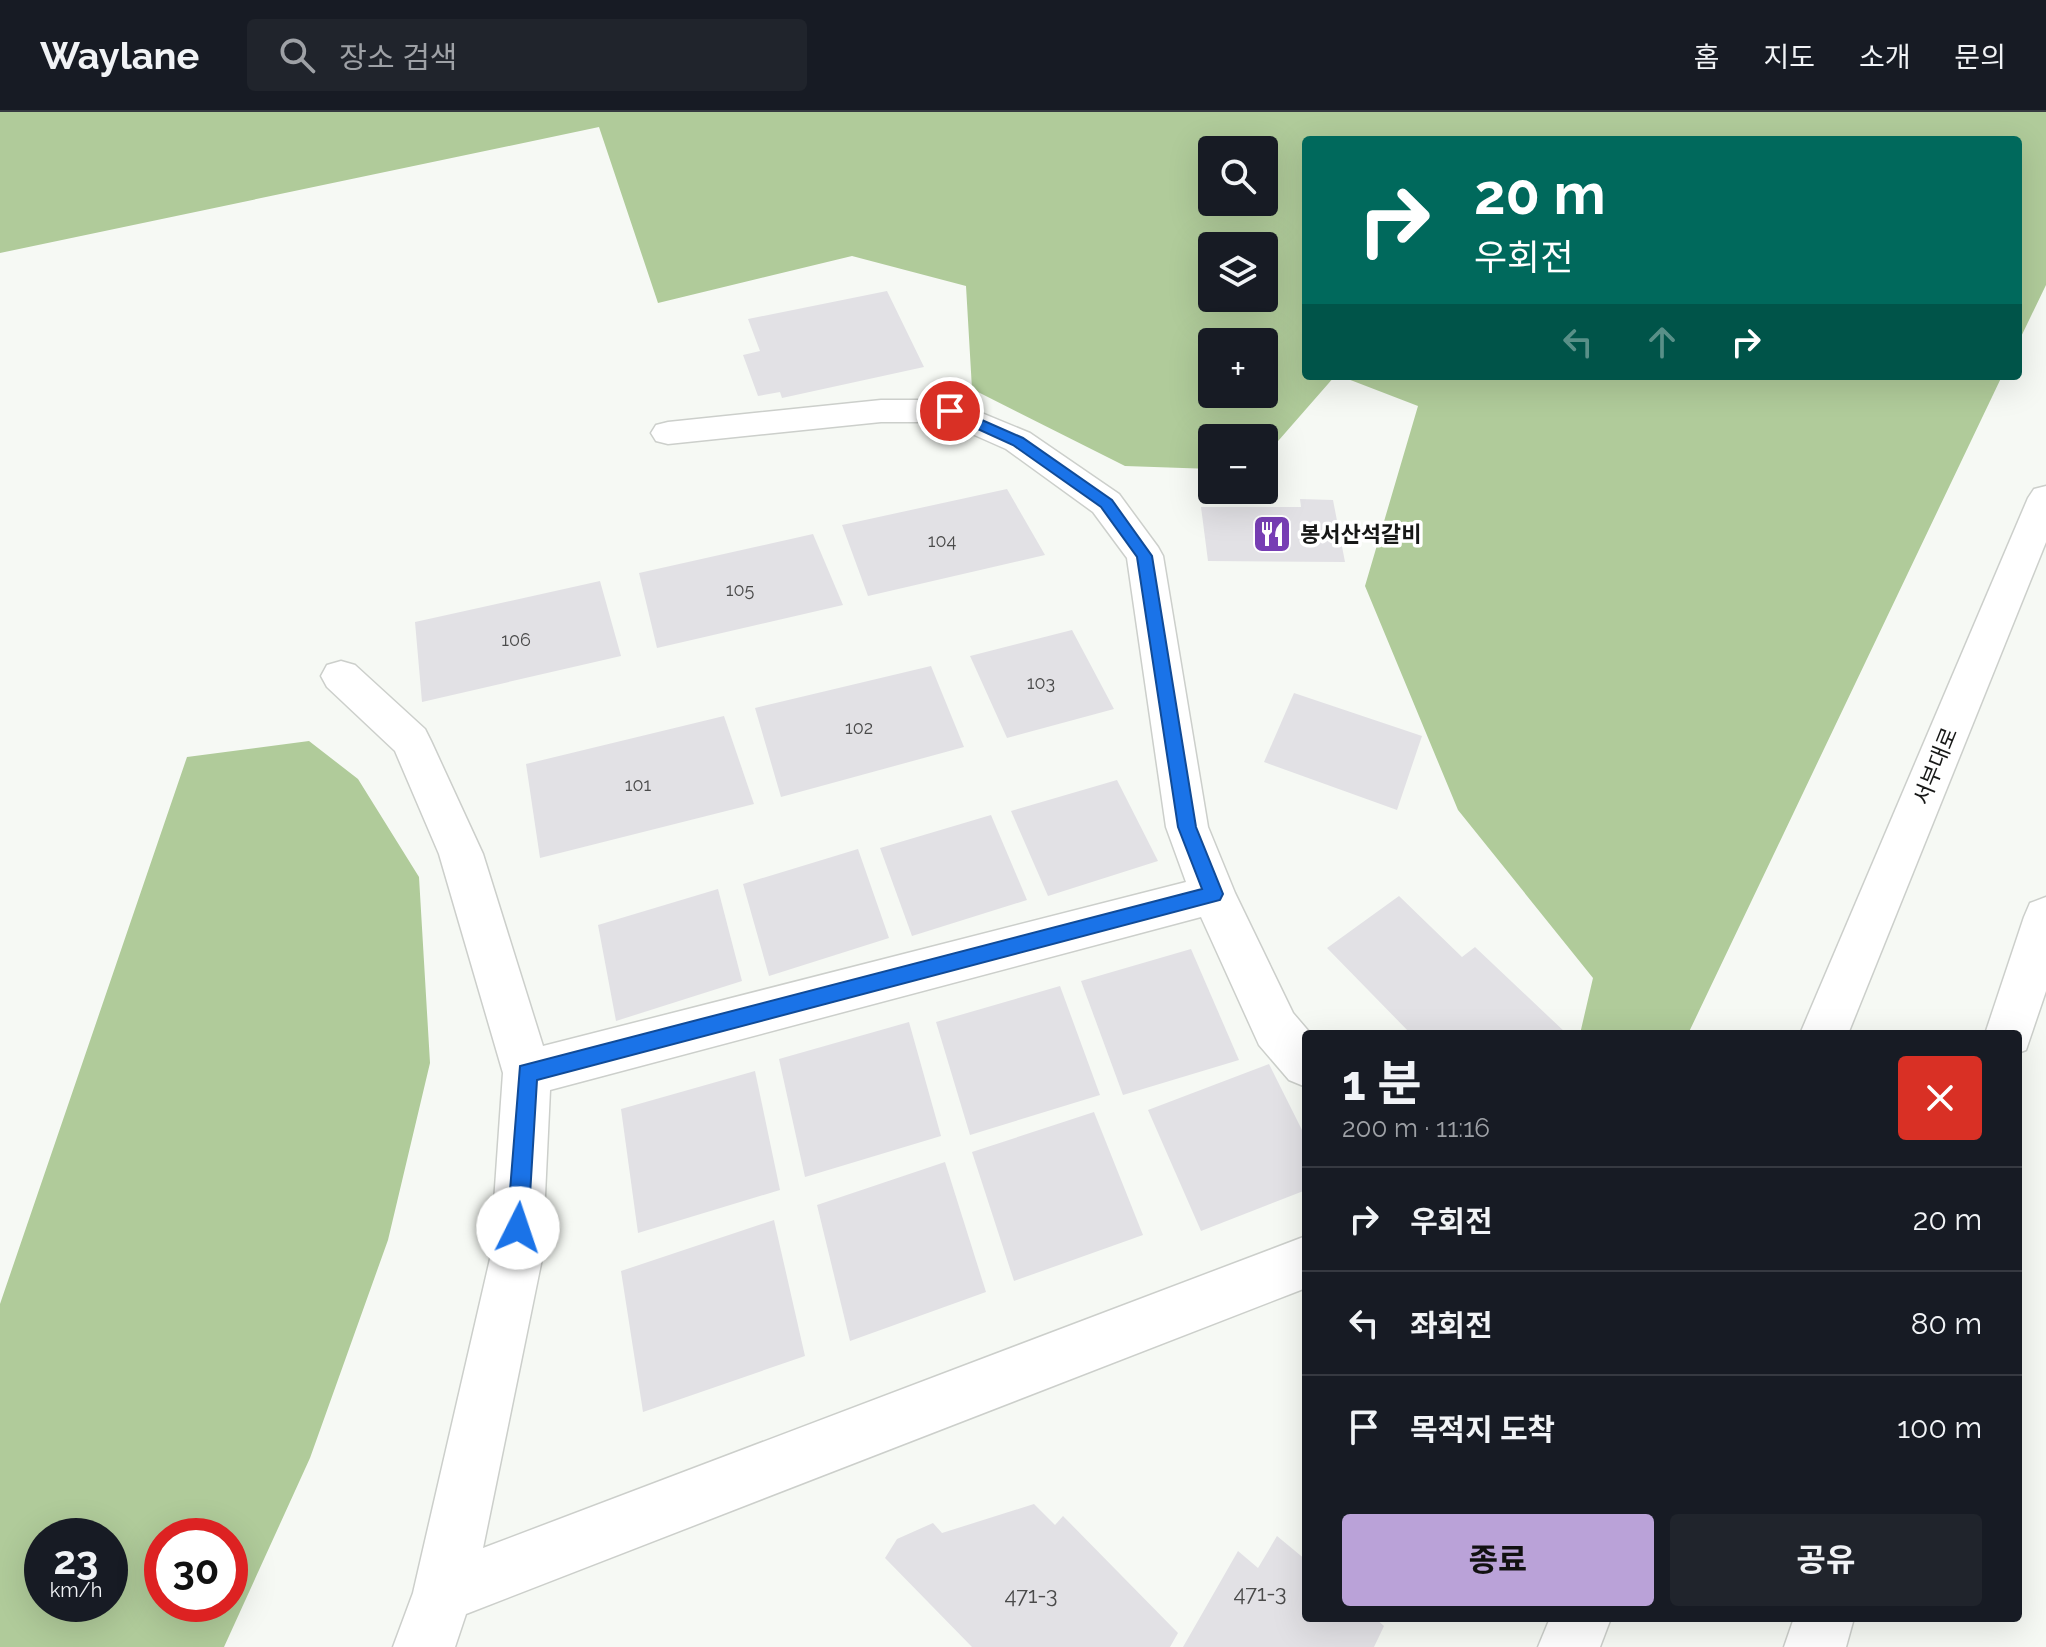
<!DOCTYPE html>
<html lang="ko">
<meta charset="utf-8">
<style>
:root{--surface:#171b24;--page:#20242c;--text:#f1f3f6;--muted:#9ea1a6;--line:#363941;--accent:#baa2d8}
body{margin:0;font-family:Raleway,"Noto Sans KR",sans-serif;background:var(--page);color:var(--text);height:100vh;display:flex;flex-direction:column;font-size:30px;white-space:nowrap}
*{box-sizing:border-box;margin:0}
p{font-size:26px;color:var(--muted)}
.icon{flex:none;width:44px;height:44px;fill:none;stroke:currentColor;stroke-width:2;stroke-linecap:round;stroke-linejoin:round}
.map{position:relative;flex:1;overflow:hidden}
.side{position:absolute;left:1302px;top:918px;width:720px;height:592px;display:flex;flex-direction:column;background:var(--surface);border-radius:8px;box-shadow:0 8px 32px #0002}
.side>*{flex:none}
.guide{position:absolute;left:1302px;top:24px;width:720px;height:244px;border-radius:8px;box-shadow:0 8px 32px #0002;background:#00695c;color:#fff;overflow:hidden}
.buttons{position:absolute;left:1198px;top:24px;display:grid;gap:16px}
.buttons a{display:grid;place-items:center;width:80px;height:80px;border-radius:8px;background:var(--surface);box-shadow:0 8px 32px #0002;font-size:40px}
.speed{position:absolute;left:24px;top:1406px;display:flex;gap:16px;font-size:40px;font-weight:700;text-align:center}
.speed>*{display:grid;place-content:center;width:104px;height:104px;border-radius:50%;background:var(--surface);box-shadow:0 8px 32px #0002;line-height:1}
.speed small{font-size:20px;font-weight:400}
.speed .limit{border:12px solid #d22;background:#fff;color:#111}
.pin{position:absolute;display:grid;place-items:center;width:68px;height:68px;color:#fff;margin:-34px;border:4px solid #fff;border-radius:50%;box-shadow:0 2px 8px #0007}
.me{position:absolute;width:88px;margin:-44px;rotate:4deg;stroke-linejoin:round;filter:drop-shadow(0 0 6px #0008)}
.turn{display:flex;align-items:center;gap:28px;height:168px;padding:0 40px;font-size:36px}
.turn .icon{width:104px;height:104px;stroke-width:2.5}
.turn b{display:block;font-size:56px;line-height:68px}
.lanes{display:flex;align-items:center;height:76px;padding:0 40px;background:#0003;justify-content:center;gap:40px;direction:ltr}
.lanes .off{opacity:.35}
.round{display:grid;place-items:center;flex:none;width:84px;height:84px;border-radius:8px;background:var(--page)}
.overview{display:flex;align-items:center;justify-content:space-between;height:136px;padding:0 40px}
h1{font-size:48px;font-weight:700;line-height:60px}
.action{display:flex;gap:16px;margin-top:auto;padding:16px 40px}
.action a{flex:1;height:92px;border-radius:8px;background:var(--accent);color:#111;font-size:32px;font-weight:700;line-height:92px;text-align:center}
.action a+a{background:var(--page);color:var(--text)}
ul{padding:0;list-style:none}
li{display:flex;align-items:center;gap:24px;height:104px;padding:0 40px;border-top:2px solid var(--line)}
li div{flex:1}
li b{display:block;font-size:30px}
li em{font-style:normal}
header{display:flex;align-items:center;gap:48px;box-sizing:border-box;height:112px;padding:0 40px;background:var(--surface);border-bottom:2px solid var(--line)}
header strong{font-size:38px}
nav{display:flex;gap:44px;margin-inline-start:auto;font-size:28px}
.search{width:560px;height:72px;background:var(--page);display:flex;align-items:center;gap:20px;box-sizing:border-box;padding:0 28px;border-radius:8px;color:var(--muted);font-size:30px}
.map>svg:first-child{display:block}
.forest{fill:#b0cb9a;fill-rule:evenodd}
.building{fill:#e2e1e5}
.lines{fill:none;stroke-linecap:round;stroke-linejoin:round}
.minor-casing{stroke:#cccfcb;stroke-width:3}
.major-casing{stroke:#cccfcb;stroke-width:3}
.minor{fill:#fff;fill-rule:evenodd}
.major{fill:#fff;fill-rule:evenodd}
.route{fill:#1a73e8;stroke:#114b97;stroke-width:2}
.labels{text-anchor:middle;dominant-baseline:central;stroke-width:7;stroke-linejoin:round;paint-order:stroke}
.number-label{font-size:18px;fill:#4a4a4a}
.poi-label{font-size:22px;font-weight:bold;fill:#171817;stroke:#fff;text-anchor:start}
.street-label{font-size:22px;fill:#171817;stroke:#fff}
.near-number-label{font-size:22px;fill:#4a4a4a}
</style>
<header>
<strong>Waylane</strong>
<div class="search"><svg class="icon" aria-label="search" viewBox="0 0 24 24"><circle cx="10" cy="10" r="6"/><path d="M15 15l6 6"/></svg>장소 검색</div>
<nav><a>홈</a><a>지도</a><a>소개</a><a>문의</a></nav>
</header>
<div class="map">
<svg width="2046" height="1535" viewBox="0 0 2046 1535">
<rect width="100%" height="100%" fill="#f6f9f4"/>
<g class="forest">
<path d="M0,0H2046V173L2018,231V28H1306V264H1335L1264,345V326H1212V357L1125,354L972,277L966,174L852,144L658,191L599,15L0,141ZM1212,38H1264V90H1212ZM1212,134H1264V186H1212ZM1212,230H1264V282H1212Z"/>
<path d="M1340,264H2002L1688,922H1580L1593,866L1458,698L1365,474L1418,294Z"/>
<path d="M309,629L358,667L419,765L430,951L388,1128L310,1346L224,1535H0V1192L187,645ZM42,1424H110V1492H42ZM162,1424H230V1492H162Z"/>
</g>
<g class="building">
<path d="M887,179L924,255L782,286L780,280L758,284L743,243L760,239L748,207Z"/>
<path d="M1007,377L1045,443L868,484L842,413Z"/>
<path d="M1300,387L1333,388L1345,450L1208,449L1201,395H1301Z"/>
<path d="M813,422L843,493L657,536L639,461Z"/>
<path d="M600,469L621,544L422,590L415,510Z"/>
<path d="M1072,518L1114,597L1007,626L970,544Z"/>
<path d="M931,554L964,635L781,685L755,596Z"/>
<path d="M1294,581L1422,624L1397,698L1264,650Z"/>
<path d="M724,604L754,692L540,746L526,652Z"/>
<path d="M1117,668L1158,749L1048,784L1011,699Z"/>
<path d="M991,703L1027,788L912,824L880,736Z"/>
<path d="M858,737L889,826L769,864L743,772Z"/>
<path d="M718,777L742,869L616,909L598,813Z"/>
<path d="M1399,784L1462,845L1475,835L1567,922H1411L1327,836Z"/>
<path d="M1191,837L1239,948L1123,983L1081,869Z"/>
<path d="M1060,874L1100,983L970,1023L936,910Z"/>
<path d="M909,910L941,1024L805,1065L779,947Z"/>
<path d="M1269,952L1306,1026V1078L1201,1119L1148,998Z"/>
<path d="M755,959L780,1078L638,1121L621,997Z"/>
<path d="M1094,1000L1143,1123L1014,1169L972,1040Z"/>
<path d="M945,1050L986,1180L850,1229L817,1093Z"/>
<path d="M774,1108L805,1244L643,1300L621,1159Z"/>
<path d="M1034,1392L1055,1413L1063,1404L1178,1521L1170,1535H972L885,1446L897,1427L933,1411L942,1421Z"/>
<path d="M1277,1424L1306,1448V1506H1375L1384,1514L1374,1535H1183L1238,1439L1258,1456Z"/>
</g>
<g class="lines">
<g class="minor-casing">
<path id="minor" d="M881,288H950L1030,321L1119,382L1158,435L1163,444L1208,715L1235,781L1293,901L1311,922H1306V975L1289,968L1259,933L1201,805L550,978L542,1147L483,1436L1306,1124V1176L466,1502L455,1535H393L413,1481L490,1147L503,961L439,742L395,639L327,575L321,564L327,553L341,549L355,553L425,617L431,629L483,742L543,934L1186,770L1166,715L1127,446L1093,400L1006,337L945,310H881L668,332L656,329L651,321L656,313L668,310Z"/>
</g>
<g class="major-casing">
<g id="major">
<path d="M2046,374V430L1848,922H1800L2028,386L2034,377Z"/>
<path d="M2046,785V879L2026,938L2018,941V922H1985L2024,805L2030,791Z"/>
<path d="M1550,1506H1611L1600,1535H1538Z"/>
<path d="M1794,1506H1854L1846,1535H1784Z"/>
</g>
</g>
<use href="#minor" class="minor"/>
<use href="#major" class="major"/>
</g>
<path class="route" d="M950,294L1023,326L1112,388L1152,444L1196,715L1223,782L1220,788L537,968L528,1116L525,1123L518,1126L510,1123L507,1116L520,954L1202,777L1178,715L1137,445L1101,395L1013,333L945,302V296Z"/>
<defs>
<g id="restaurant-square" transform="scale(2)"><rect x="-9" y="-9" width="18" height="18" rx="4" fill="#773eb4" stroke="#fff"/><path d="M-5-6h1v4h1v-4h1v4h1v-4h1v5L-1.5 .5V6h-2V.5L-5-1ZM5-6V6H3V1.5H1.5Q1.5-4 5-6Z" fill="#fff"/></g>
</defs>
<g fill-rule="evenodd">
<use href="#restaurant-square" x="1272" y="422"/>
</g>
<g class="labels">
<g class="number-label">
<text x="942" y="428">104</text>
<text x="740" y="477">105</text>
<text x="516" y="527">106</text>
<text x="1041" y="570">103</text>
<text x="859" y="615">102</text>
<text x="638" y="672">101</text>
</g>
<g class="poi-label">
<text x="1300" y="422">봉서산석갈비</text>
</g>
<g class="street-label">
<text transform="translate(1935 654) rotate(-68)">서부대로</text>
</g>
<g class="near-number-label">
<text x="1260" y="1481">471-3</text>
<text x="1031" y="1483">471-3</text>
</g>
</g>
</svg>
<div class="buttons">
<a><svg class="icon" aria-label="search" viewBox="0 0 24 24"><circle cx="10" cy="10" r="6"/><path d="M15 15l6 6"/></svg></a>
<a><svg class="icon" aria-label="layers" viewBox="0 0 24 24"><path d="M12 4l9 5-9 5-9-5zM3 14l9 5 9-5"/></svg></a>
<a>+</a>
<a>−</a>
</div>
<div class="speed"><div>23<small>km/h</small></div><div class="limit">30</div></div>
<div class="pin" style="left:950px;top:299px;background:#d93025"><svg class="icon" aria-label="arrive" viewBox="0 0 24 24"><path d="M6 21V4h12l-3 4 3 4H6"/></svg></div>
<svg class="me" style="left:518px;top:1116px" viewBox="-20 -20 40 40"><circle r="19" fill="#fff"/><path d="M0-13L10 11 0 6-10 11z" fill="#1a73e8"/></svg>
<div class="guide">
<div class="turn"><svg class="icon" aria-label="right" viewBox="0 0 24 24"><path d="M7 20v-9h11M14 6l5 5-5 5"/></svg><div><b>20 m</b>우회전</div></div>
<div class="lanes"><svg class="icon off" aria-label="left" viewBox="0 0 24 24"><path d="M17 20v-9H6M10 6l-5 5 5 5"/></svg><svg class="icon off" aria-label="ahead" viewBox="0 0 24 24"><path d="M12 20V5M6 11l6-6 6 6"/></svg><svg class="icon" aria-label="right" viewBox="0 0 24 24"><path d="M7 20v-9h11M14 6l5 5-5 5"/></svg></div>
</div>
<section class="side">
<div class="overview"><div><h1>1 분</h1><p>200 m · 11:16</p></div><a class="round" style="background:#d93025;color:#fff"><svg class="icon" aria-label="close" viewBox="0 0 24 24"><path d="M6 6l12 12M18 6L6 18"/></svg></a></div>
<ul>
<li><svg class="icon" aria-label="right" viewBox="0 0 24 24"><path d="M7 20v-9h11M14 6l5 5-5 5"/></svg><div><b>우회전</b></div><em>20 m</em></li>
<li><svg class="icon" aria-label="left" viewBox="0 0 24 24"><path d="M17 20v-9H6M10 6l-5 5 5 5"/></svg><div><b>좌회전</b></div><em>80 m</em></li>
<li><svg class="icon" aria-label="arrive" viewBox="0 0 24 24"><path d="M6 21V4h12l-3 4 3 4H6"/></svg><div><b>목적지 도착</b></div><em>100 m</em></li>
</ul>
<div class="action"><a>종료</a><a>공유</a></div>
</section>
</div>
